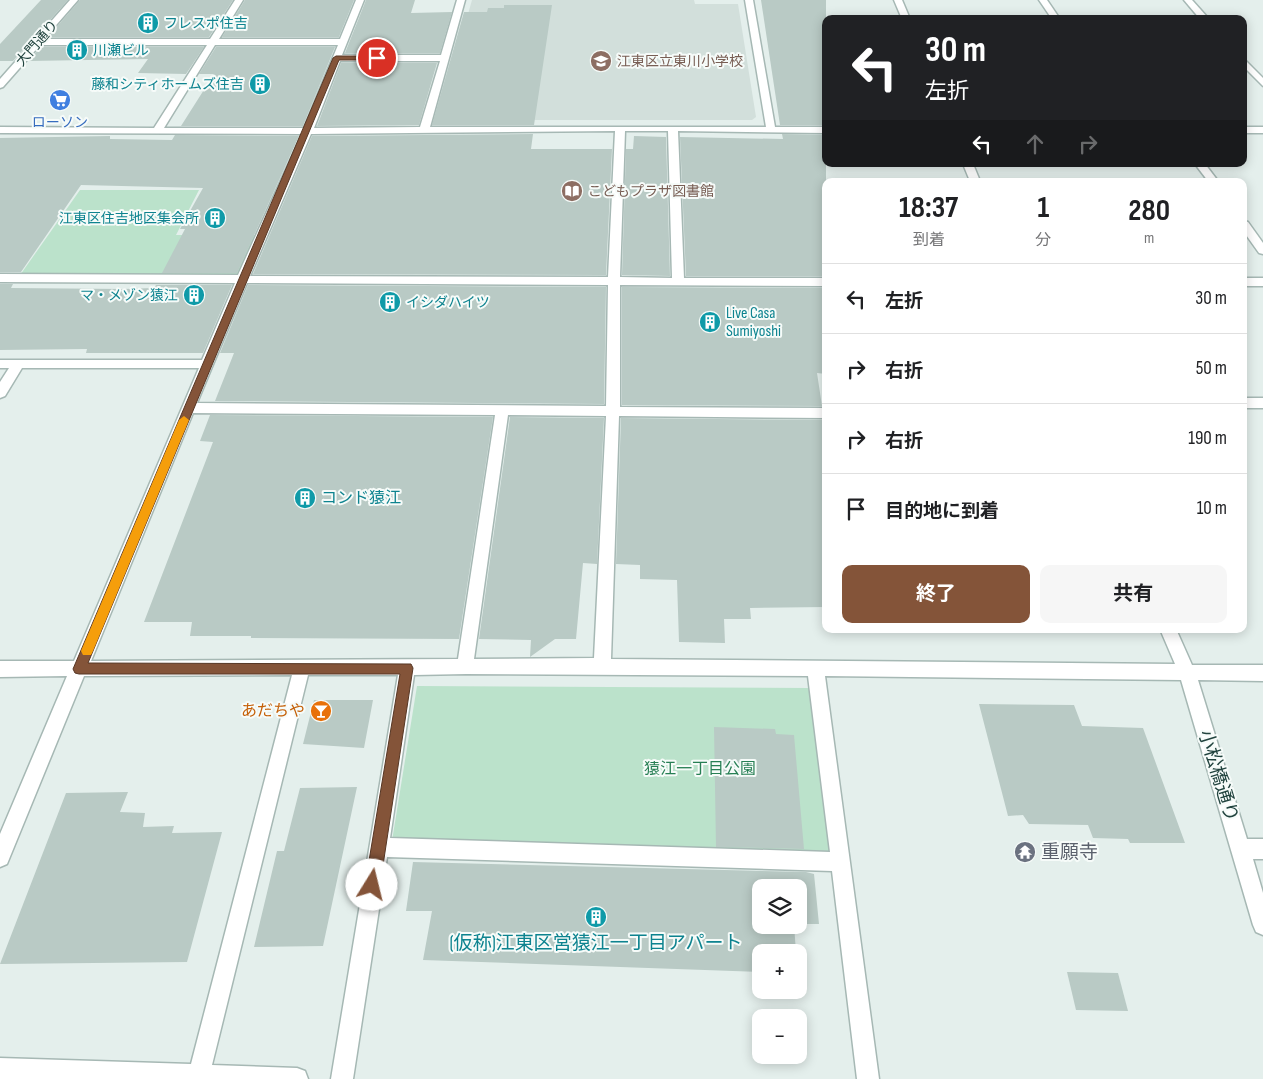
<!DOCTYPE html>
<html lang="ja">
<meta charset="utf-8">
<style>
:root{--surface:#fff;--page:#f6f6f6;--text:#202124;--muted:#757577;--line:#e0e0e0;--accent:#845439}
body{margin:0;font-family:"Sofia Sans Condensed","Noto Sans JP",sans-serif;background:var(--page);color:var(--text);height:100vh;display:flex;flex-direction:column;font-size:19px;white-space:nowrap}
*{box-sizing:border-box;margin:0}
p{font-size:16px;color:var(--muted)}
.icon{flex:none;width:28px;height:28px;fill:none;stroke:currentColor;stroke-width:2;stroke-linecap:round;stroke-linejoin:round}
.map{position:relative;flex:1;overflow:hidden}
.details{position:absolute;left:822px;top:178px;width:425px;height:455px;display:flex;flex-direction:column;background:var(--surface);border-radius:10px;box-shadow:0 2px 12px #0003}
.details>*{flex:none}
.guide{position:absolute;left:822px;top:15px;width:425px;height:152px;border-radius:10px;box-shadow:0 2px 12px #0003;background:#202124;color:#fff;overflow:hidden}
.controls{position:absolute;left:752px;top:879px;display:grid;gap:10px}
.controls a{display:grid;place-items:center;width:55px;height:55px;border-radius:10px;background:var(--surface);box-shadow:0 2px 12px #0003;font-size:25px}
.pin{position:absolute;display:grid;place-items:center;width:42px;height:42px;color:#fff;margin:-21px;border:2px solid #fff;border-radius:50%;box-shadow:0 1px 5px #0007}
.me{position:absolute;width:55px;margin:-28px;rotate:9deg;stroke-linejoin:round;filter:drop-shadow(0 0 4px #0008)}
.turn{display:flex;align-items:center;gap:18px;height:105px;padding:0 20px;font-size:22px}
.turn .icon{width:65px;height:65px;stroke-width:2.5}
.turn b{display:block;font-size:35px;line-height:42px}
.lanes{display:flex;align-items:center;height:48px;padding:0 20px;background:#0003;justify-content:center;gap:25px;direction:ltr}
.lanes .off{opacity:.35}
.eta{display:flex;justify-content:space-evenly;align-items:center;height:85px;text-align:center}
.eta b{font-size:30px;font-weight:700;line-height:35px}
.cta{display:flex;gap:10px;margin-top:auto;padding:10px 20px}
.cta a{flex:1;height:58px;border-radius:10px;background:var(--accent);color:#fff;font-size:20px;font-weight:700;line-height:58px;text-align:center}
.cta a+a{background:var(--page);color:var(--text)}
ul{padding:0;list-style:none}
li{display:flex;align-items:center;gap:15px;height:70px;padding:0 20px;border-top:1px solid var(--line)}
li div{flex:1}
li b{display:block;font-size:19px}
li em{font-style:normal}
.map>svg:first-child{display:block}
.built{fill:#d2dfdb}
.green{fill:#bbe2cb}
.building{fill:#b9cac5}
.lines{fill:none;stroke-linecap:round;stroke-linejoin:round}
.minor-casing{stroke:#a6b8b4;stroke-width:3}
.minor{fill:#fff;fill-rule:evenodd}
.route{fill:#845439;stroke:#563725}
.slow{fill:#f59e0b}
.labels{text-anchor:middle;dominant-baseline:central;stroke-width:4;stroke-linejoin:round;paint-order:stroke}
.far-culture-label{font-size:14px;fill:#0d838f;stroke:#f6fbf9;text-anchor:start}
.far-street-label{font-size:14px;fill:#21433e;stroke:#f6fbf9}
.far-education-label{font-size:14px;fill:#785e54;stroke:#f6fbf9;text-anchor:start}
.far-shop-label{font-size:14px;fill:#366cbe;stroke:#f6fbf9}
.culture-label{font-size:16px;fill:#0d838f;stroke:#f6fbf9;text-anchor:start}
.food-label{font-size:16px;fill:#c56008;stroke:#f6fbf9;text-anchor:end}
.park-label{font-size:16px;fill:#277f54;stroke:#f6fbf9}
.near-street-label{font-size:19px;fill:#21433e;stroke:#f6fbf9}
.near-worship-label{font-size:19px;fill:#5b616d;stroke:#f6fbf9;text-anchor:start}
.near-culture-label{font-size:19px;fill:#0d838f;stroke:#f6fbf9}
</style>
<div class="map">
<svg width="1263" height="1079" viewBox="0 0 1263 1079">
<rect width="100%" height="100%" fill="#e4efec"/>
<path class="built" d="M472,0H694L695,4H738L756,117L752,120H438Z"/>
<g class="green">
<path d="M80,190H199L176,235H262L242,280L18,278Z"/>
<path d="M417,686L809,688L831,853L392,841Z"/>
</g>
<g class="building">
<path d="M41,0H68L13,61H0V44Z"/>
<path d="M80,0H233L209,37H48Z"/>
<path d="M245,0H354L339,37H222Z"/>
<path d="M366,0H415L411,13L452,12L440,53H345Z"/>
<path d="M761,0H826V125H780Z"/>
<path d="M504,5H552L534,125H432L464,12H487L488,8H504Z"/>
<path d="M41,47H204L186,74L138,73L148,59L28,61Z"/>
<path d="M216,47H335L303,126H181L214,74H199Z"/>
<path d="M341,63H437L419,125L317,126Z"/>
<path d="M533,134L531,149H612L606,275L253,274L312,136Z"/>
<path d="M782,134L826,135V276H686L680,137L783,139Z"/>
<path d="M175,135L299,136L237,273H162L185,229H180L203,188L81,185L21,272H0V138L110,136V139L172,140Z"/>
<path d="M634,136L666,137L670,276L622,275L626,149H633Z"/>
<path d="M0,284H13L11,288L123,289L154,288L156,285H232L203,353H86L87,349L0,350Z"/>
<path d="M248,285L606,287L604,404L215,401L234,353H220Z"/>
<path d="M622,287L826,288V374L817,373L822,406L622,405Z"/>
<path d="M210,415L493,417L459,639L251,638V636H190L192,622H144L213,442L200,441Z"/>
<path d="M510,417L604,418L597,564L583,563L576,639H555L530,657L531,640L479,639Z"/>
<path d="M621,418L824,420L826,436V607L750,608L751,619H724L725,643L679,642L677,580L640,579V565L616,564Z"/>
<path d="M314,700H373L364,748L303,744Z"/>
<path d="M979,704L1074,705L1082,726L1143,728L1185,843H1130L1128,839L1093,838L1088,825L1029,824L1023,815L1008,816Z"/>
<path d="M714,727L775,729L776,734L794,735L804,849L716,847Z"/>
<path d="M357,787L323,946L254,947L277,851H284L300,788Z"/>
<path d="M128,792L120,812L145,813L143,827L174,826L172,833L222,832L187,962L0,964L66,793Z"/>
<path d="M413,862L806,872L814,874L819,924H799V888H761V925H794L796,952H761V972L423,960L432,911H406Z"/>
<path d="M1067,972L1118,973L1128,1011L1076,1010Z"/>
</g>
<g class="lines">
<g class="minor-casing">
<g id="minor">
<path d="M70,0H78L44,39H210L235,0H243L219,39H340L356,0H364L342,55H441L457,0H465L430,127H766L745,0H753L775,127H826V133L678,131L684,278H826V286L620,285V407L826,408V418L619,416L611,659L1175,664L1160,629H1176L1192,665H1263V681L1198,680L1247,839H1263V859H1253L1263,893V935L1256,932L1253,925L1181,680L825,676L879,1079H857L832,871L387,857L353,1079H331L398,675H308L212,1065L297,1068L305,1071L308,1079H0V1058L191,1064L292,675L84,676L7,864L0,867V834L67,676L0,677V661H74L199,368H22L5,396L0,398V382L9,368H0V360H202L235,283L0,282V274L238,275L302,134L0,133V127L154,128L207,45H40L3,87L0,88V79ZM215,45H338L304,128H164ZM340,61H440L420,127L314,128ZM615,131L608,277L250,276L311,134ZM625,131H668L672,278L620,277ZM247,283L608,285L606,406L197,403ZM193,413L495,415L458,659L91,661ZM508,415L606,416L594,658L474,659ZM466,674L808,676L830,852L390,838L414,675Z"/>
<path d="M894,0H902L910,19H902Z"/>
<path d="M1039,0H1047L1060,19H1052Z"/>
<path d="M1184,0H1192L1209,19H1200Z"/>
<path d="M1244,59L1263,78V86L1244,67Z"/>
<rect x="1244" y="127" width="19" height="6"/>
<path d="M963,164H973L980,181H970Z"/>
<path d="M1195,164H1205L1218,181H1208Z"/>
<path d="M1244,221L1248,222L1263,243V254L1259,253L1244,232Z"/>
<rect x="1244" y="278" width="19" height="8"/>
<rect x="1244" y="398" width="19" height="10"/>
</g>
</g>
<use href="#minor" class="minor"/>
</g>
<path class="route" d="M336,56H377L381,58L377,60H339L88,663L411,664L413,668L380,885L378,890L372,893L367,890L365,885L400,674H79L75,673L73,669L333,58Z"/>
<path class="slow" d="M184,416L189,420L93,651L91,655H83L81,651L179,420Z"/>
<defs>
<g id="building-disc" transform="scale(1.125)"><circle r="9.5" fill="#0f9aa8" stroke="#f6fbf9"/><path d="M-4-6H4V6H1V3H-1V6H-4ZM-2.5-4.3h1.7v1.8h-1.7ZM.8-4.3h1.7v1.8H.8ZM-2.5-1h1.7V.8h-1.7ZM.8-1h1.7V.8H.8Z" fill="#fff"/></g>
<g id="school-disc" transform="scale(1.125)"><circle r="9.5" fill="#8d6e63" stroke="#f6fbf9"/><path d="M0-5L7-2L0 1L-7-2ZM-4 1L0 2.5L4 1V4Q0 6-4 4Z" fill="#fff"/></g>
<g id="supermarket-disc" transform="scale(1.125)"><circle r="9.5" fill="#3f7fe0" stroke="#f6fbf9"/><path d="M-6-5.5h2.5l.6 2H6L4.5 2H-2.5L-4.4-4H-6ZM-1.5 3.2a1.3 1.3 0 1 0 .1 0ZM3 3.2a1.3 1.3 0 1 0 .1 0Z" fill="#fff"/></g>
<g id="library-disc" transform="scale(1.125)"><circle r="9.5" fill="#8d6e63" stroke="#f6fbf9"/><path d="M-6-4Q-3-5.5-.7-3.5V5Q-3 3-6 4ZM6-4Q3-5.5 .7-3.5V5Q3 3 6 4Z" fill="#fff"/></g>
<g id="bar-disc" transform="scale(1.125)"><circle r="9.5" fill="#e8710a" stroke="#f6fbf9"/><path d="M-6-5H6L.8 .8V4.5H3.5V6h-7V4.5H-.8V.8Z" fill="#fff"/></g>
<g id="temple-disc" transform="scale(1.125)"><circle r="9.5" fill="#6b7280" stroke="#f6fbf9"/><path d="M0-6L5-2H3V0L6.5 2.5H4V6H1.5V3h-3V6H-4V2.5H-6.5L-3 0V-2H-5Z" fill="#fff"/></g>
</defs>
<g fill-rule="evenodd">
<use href="#building-disc" x="148" y="23"/>
<use href="#building-disc" x="77" y="50"/>
<use href="#school-disc" x="601" y="61"/>
<use href="#building-disc" x="260" y="84"/>
<use href="#supermarket-disc" x="60" y="100"/>
<use href="#library-disc" x="572" y="191"/>
<use href="#building-disc" x="215" y="218"/>
<use href="#building-disc" x="194" y="295"/>
<use href="#building-disc" x="390" y="302"/>
<use href="#building-disc" x="710" y="322"/>
<use href="#building-disc" x="305" y="498"/>
<use href="#bar-disc" x="321" y="711"/>
<use href="#temple-disc" x="1025" y="852"/>
<use href="#building-disc" x="596" y="917"/>
</g>
<g class="labels">
<g class="far-culture-label">
<text x="164" y="23">フレスポ住吉</text>
<text x="93" y="50">川瀬ビル</text>
<text x="244" y="84" text-anchor="end">藤和シティホームズ住吉</text>
<text x="199" y="218" text-anchor="end">江東区住吉地区集会所</text>
<text x="178" y="295" text-anchor="end">マ・メゾン猿江</text>
<text x="406" y="302">イシダハイツ</text>
</g>
<g class="far-street-label">
<text transform="translate(37 43) rotate(-49)">大門通り</text>
</g>
<g class="far-education-label">
<text x="617" y="61">江東区立東川小学校</text>
<text x="588" y="191">こどもプラザ図書館</text>
</g>
<g class="far-shop-label">
<text x="60" y="122">ローソン</text>
</g>
<g class="culture-label">
<text x="726" y="313">Live Casa<tspan x="726" dy="18">Sumiyoshi</tspan></text>
<text x="321" y="498">コンド猿江</text>
</g>
<g class="food-label">
<text x="305" y="711">あだちや</text>
</g>
<g class="park-label">
<text x="700" y="769">猿江一丁目公園</text>
</g>
<g class="near-street-label">
<text transform="translate(1218 776) rotate(73)">小松橋通り</text>
</g>
<g class="near-worship-label">
<text x="1041" y="852">重願寺</text>
</g>
<g class="near-culture-label">
<text x="596" y="943">(仮称)江東区営猿江一丁目アパート</text>
</g>
</g>
</svg>
<div class="controls">
<a><svg class="icon" aria-label="layers" viewBox="0 0 24 24"><path d="M12 4l9 5-9 5-9-5zM3 14l9 5 9-5"/></svg></a>
<a>+</a>
<a>−</a>
</div>
<div class="pin" style="left:377px;top:58px;background:#d93025"><svg class="icon" aria-label="arrive" viewBox="0 0 24 24"><path d="M6 21V4h12l-3 4 3 4H6"/></svg></div>
<svg class="me" style="left:372px;top:885px" viewBox="-20 -20 40 40"><circle r="19" fill="#fff"/><path d="M0-13L10 11 0 6-10 11z" fill="#845439"/></svg>
<div class="guide">
<div class="turn"><svg class="icon" aria-label="left" viewBox="0 0 24 24"><path d="M17 20v-9H6M10 6l-5 5 5 5"/></svg><div><b>30 m</b>左折</div></div>
<div class="lanes"><svg class="icon" aria-label="left" viewBox="0 0 24 24"><path d="M17 20v-9H6M10 6l-5 5 5 5"/></svg><svg class="icon off" aria-label="ahead" viewBox="0 0 24 24"><path d="M12 20V5M6 11l6-6 6 6"/></svg><svg class="icon off" aria-label="right" viewBox="0 0 24 24"><path d="M7 20v-9h11M14 6l5 5-5 5"/></svg></div>
</div>
<section class="details">
<div class="eta">
<div><b>18:37</b><p>到着</p></div>
<div><b>1</b><p>分</p></div>
<div><b>280</b><p>m</p></div>
</div>
<ul>
<li><svg class="icon" aria-label="left" viewBox="0 0 24 24"><path d="M17 20v-9H6M10 6l-5 5 5 5"/></svg><div><b>左折</b></div><em>30 m</em></li>
<li><svg class="icon" aria-label="right" viewBox="0 0 24 24"><path d="M7 20v-9h11M14 6l5 5-5 5"/></svg><div><b>右折</b></div><em>50 m</em></li>
<li><svg class="icon" aria-label="right" viewBox="0 0 24 24"><path d="M7 20v-9h11M14 6l5 5-5 5"/></svg><div><b>右折</b></div><em>190 m</em></li>
<li><svg class="icon" aria-label="arrive" viewBox="0 0 24 24"><path d="M6 21V4h12l-3 4 3 4H6"/></svg><div><b>目的地に到着</b></div><em>10 m</em></li>
</ul>
<div class="cta"><a>終了</a><a>共有</a></div>
</section>
</div>
